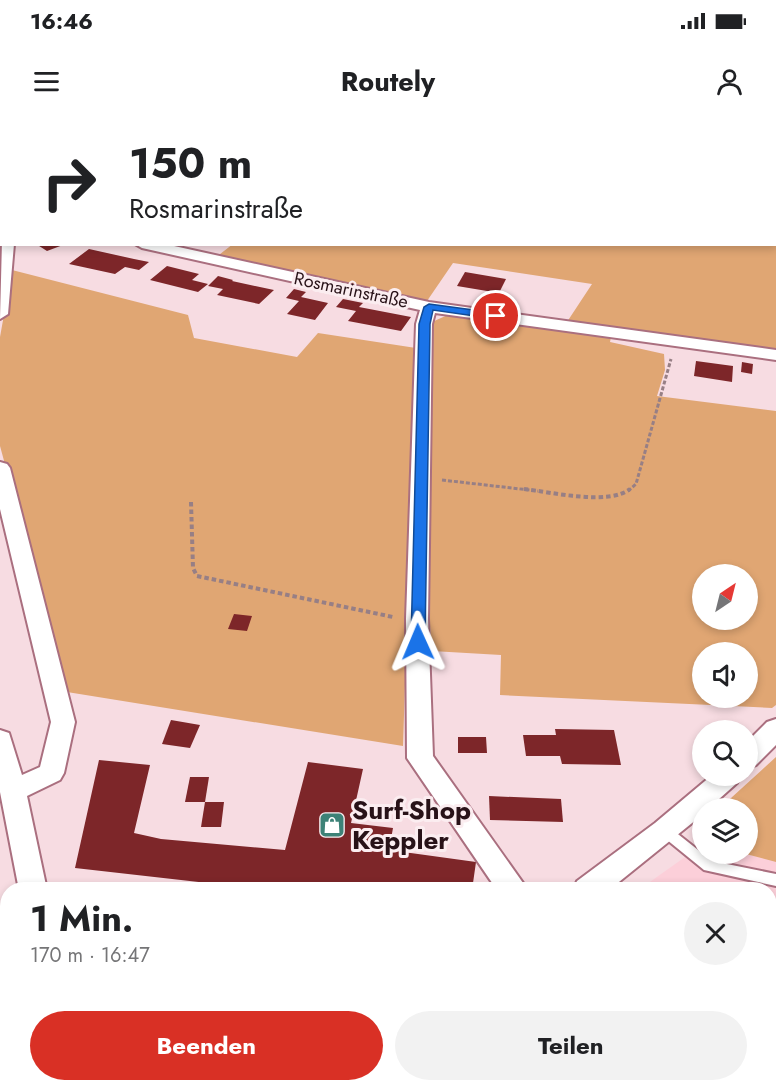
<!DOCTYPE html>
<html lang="de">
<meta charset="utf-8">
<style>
:root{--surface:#fff;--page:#f2f2f2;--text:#202124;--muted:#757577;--accent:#d93025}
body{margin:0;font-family:Jost,sans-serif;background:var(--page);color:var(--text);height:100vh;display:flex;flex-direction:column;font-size:22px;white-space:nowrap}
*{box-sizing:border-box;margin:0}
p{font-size:20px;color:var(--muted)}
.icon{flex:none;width:33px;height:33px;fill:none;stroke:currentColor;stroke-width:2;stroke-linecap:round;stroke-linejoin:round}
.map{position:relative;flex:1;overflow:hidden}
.details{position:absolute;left:0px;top:762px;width:777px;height:210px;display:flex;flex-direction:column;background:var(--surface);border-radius:24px 24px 0 0;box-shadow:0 3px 9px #0003}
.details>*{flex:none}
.guide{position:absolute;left:0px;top:0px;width:777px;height:126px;box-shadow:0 3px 9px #0003;background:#fff;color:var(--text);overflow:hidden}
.needle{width:39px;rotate:35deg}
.tools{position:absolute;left:692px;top:444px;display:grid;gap:12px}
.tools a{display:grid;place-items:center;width:66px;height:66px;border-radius:50%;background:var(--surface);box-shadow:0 3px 9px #0003;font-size:30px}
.pin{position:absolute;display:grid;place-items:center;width:51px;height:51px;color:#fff;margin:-26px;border:3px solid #fff;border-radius:50%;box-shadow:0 2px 6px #0007}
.me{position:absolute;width:66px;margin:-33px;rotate:359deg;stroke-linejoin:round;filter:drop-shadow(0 0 4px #0008)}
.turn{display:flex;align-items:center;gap:21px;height:126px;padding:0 30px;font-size:27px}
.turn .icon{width:78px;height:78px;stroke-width:2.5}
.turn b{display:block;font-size:42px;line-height:51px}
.round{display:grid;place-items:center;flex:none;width:63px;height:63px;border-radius:32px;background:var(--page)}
.headline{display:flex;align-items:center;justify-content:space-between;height:102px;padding:0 30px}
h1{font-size:36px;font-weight:700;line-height:45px}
.action{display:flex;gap:12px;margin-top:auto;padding:12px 30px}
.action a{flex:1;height:69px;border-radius:36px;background:var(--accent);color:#fff;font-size:24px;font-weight:700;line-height:69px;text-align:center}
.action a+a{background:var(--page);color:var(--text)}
.status{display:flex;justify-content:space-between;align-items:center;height:42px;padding:0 30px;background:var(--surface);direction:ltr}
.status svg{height:16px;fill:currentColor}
header{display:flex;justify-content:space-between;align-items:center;height:78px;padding:0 30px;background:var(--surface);font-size:27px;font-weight:700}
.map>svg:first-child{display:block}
.built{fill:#fccfd9}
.green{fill:#e0a673;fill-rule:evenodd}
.building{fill:#7d2629}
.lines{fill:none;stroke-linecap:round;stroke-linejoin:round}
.service-casing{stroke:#aa6f7f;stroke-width:4}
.minor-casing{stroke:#aa6f7f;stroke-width:4}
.primary-casing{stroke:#9c86ab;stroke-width:3}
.path-far2{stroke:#977f85;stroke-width:2;stroke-dasharray:3 1.5;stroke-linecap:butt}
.path-far1{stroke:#977f85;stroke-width:3;stroke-dasharray:4 2;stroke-linecap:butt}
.path{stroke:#977f85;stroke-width:4;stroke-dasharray:4.5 3;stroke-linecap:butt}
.service{fill:#fff;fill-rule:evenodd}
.minor{fill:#fff;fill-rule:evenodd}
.primary{fill:#e9dcfc;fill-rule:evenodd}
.route{fill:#1a73e8;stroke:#114b97;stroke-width:1.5}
.labels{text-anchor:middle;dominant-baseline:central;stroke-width:6;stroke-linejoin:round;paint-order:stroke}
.far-street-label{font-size:18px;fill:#281218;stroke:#fbedf0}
.near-poi-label{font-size:26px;font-weight:bold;fill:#281218;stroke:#fbedf0;text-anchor:start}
</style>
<div class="status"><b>16:46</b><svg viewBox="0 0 49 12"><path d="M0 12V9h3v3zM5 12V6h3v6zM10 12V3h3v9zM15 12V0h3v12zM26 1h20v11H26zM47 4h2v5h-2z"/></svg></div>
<header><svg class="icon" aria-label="menu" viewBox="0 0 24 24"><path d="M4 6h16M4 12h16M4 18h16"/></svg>Routely<svg class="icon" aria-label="person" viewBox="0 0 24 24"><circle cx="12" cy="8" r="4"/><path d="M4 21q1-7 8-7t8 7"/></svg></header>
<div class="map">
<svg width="776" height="972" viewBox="0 0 776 972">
<rect width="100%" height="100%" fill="#f7dce2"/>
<path class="built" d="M702,725V734H746L776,742V898L770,896V770H646L647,764Z"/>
<g class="green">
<path d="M776,80V230L565,205L592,164L453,143L427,181L215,138L233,124H776Z"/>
<path d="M12,150L188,195L194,218L297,237L318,213L416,228L403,626L67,572L0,326V217Z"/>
<path d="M450,194L611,217L610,222L664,234L665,250L657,276L776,291V585L772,588L500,575L501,535L432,531L423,420L432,202ZM702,454H747V500H702ZM702,532H747V578H702Z"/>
<path d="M776,637V742L746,734L747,688H720Z"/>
<path d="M96,964H667L696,972H186L95,968Z"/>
</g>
<g class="building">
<path d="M36,124H63V125L47,131Z"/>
<path d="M89,129L134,139L149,142L139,150L125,147L115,154L69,144Z"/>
<path d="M167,146L199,154L192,160L208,164L198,172L150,160Z"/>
<path d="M465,152L506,159L499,173L457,166Z"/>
<path d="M218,156L233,160L232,161L274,170L259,184L217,175L223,169L208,166Z"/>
<path d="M294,169L306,172L301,177L328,183L315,200L287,194L299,181L286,178Z"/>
<path d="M343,179L363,183L359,187L411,197L401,211L348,201L356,191L336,187Z"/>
<path d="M696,241L733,246L732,262L694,256Z"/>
<path d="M742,242L753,244L752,254L741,252Z"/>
<path d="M234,494L252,496L247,511L228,509Z"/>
<path d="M171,600L200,605L190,628L162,624Z"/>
<path d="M555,609L614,610L621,645L562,644L560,636H526L523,615H556Z"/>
<path d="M458,617H486L487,633H458Z"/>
<path d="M99,640L150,645L134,713L161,719L285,730L308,642L363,649L351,703L393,708L389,730L476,742L472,770H269L75,748Z"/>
<path d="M190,657H209L205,682H185Z"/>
<path d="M489,676L561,679L563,702L490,700Z"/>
<path d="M205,682H224L221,707H201Z"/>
<path d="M677,763L701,769V770H677Z"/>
<path d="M770,784L776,785V890L770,888Z"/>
</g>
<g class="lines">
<g class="service-casing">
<path id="service" d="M665,706L669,707L712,741L776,754V766L704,750L661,715L659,711L661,707Z"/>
</g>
<g class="minor-casing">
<g id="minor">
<path d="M250,0H265L266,2H251Z"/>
<path d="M2,121V124H14L8,194L0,199Z"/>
<path d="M135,124H165L429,182L776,230V240L435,193L432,204L428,499L433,636L528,770H497L407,638L406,499L416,204L420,190L142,128Z"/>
<path d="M0,342L7,344L10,348L75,602L64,653L60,660L27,676L47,770H19L0,672V610L9,613L22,655L40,647L51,602L0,389Z"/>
<path d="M776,599V625L756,645L747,648V622L767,602Z"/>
<path d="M711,656H741L737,663L709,688H702V695L609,770H573L577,761L655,703Z"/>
<path d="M40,964H72L70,972H38Z"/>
</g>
</g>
<g class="primary-casing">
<g id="primary">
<path d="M8,837V879L0,880V838Z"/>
<path d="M770,923L776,925V971L758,964H770Z"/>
</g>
</g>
<path class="path-far2" d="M194,2L197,0"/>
<g class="path-far1">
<path d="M442,360L538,371"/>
<path d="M628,371L636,364L671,239"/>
</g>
<g class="path">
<path d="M524,369C551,372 609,386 630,369"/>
<path d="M191,382L193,448L197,456L393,497"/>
</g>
<use href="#service" class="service"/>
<use href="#minor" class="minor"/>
<use href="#primary" class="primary"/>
</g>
<path class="route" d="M429,184L496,193L501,196L496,199L433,190L430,204L425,522L418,527L411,522L419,204L424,187Z"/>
<defs>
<g id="shop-square" transform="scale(1.35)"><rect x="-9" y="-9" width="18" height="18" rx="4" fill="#3d8277" stroke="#fbedf0"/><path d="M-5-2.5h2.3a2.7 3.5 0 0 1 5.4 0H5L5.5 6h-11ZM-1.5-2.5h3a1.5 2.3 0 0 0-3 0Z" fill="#fff"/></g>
</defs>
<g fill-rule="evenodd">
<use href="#shop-square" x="332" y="705"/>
</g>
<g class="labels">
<g class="far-street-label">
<text transform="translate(351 170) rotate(12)">Rosmarinstraße</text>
</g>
<g class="near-poi-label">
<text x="352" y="690">Surf-Shop<tspan x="352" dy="30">Keppler</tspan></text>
</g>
</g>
</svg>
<div class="tools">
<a><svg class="needle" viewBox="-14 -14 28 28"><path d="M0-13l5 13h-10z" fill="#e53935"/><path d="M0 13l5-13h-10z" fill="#757577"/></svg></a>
<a><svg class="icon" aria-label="sound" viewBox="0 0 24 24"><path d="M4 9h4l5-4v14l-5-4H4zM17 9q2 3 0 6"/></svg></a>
<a><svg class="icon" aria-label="search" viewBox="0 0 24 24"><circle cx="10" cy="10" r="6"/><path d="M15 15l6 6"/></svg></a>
<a><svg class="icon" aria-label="layers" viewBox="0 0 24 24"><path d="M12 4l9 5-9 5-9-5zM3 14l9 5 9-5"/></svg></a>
</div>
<div class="pin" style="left:496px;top:196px;background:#d93025"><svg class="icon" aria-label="arrive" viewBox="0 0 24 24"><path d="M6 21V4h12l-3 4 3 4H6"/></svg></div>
<svg class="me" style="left:418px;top:522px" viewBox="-20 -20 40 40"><path d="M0-17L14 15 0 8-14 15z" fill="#1a73e8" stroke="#fff" stroke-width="4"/></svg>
<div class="guide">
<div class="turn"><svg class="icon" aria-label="right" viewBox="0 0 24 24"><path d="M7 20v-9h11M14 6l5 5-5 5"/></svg><div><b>150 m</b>Rosmarinstraße</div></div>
</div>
<section class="details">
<div class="headline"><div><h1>1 Min.</h1><p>170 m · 16:47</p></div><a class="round"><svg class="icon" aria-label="close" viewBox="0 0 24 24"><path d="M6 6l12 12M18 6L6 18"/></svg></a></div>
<div class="action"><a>Beenden</a><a>Teilen</a></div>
</section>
</div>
